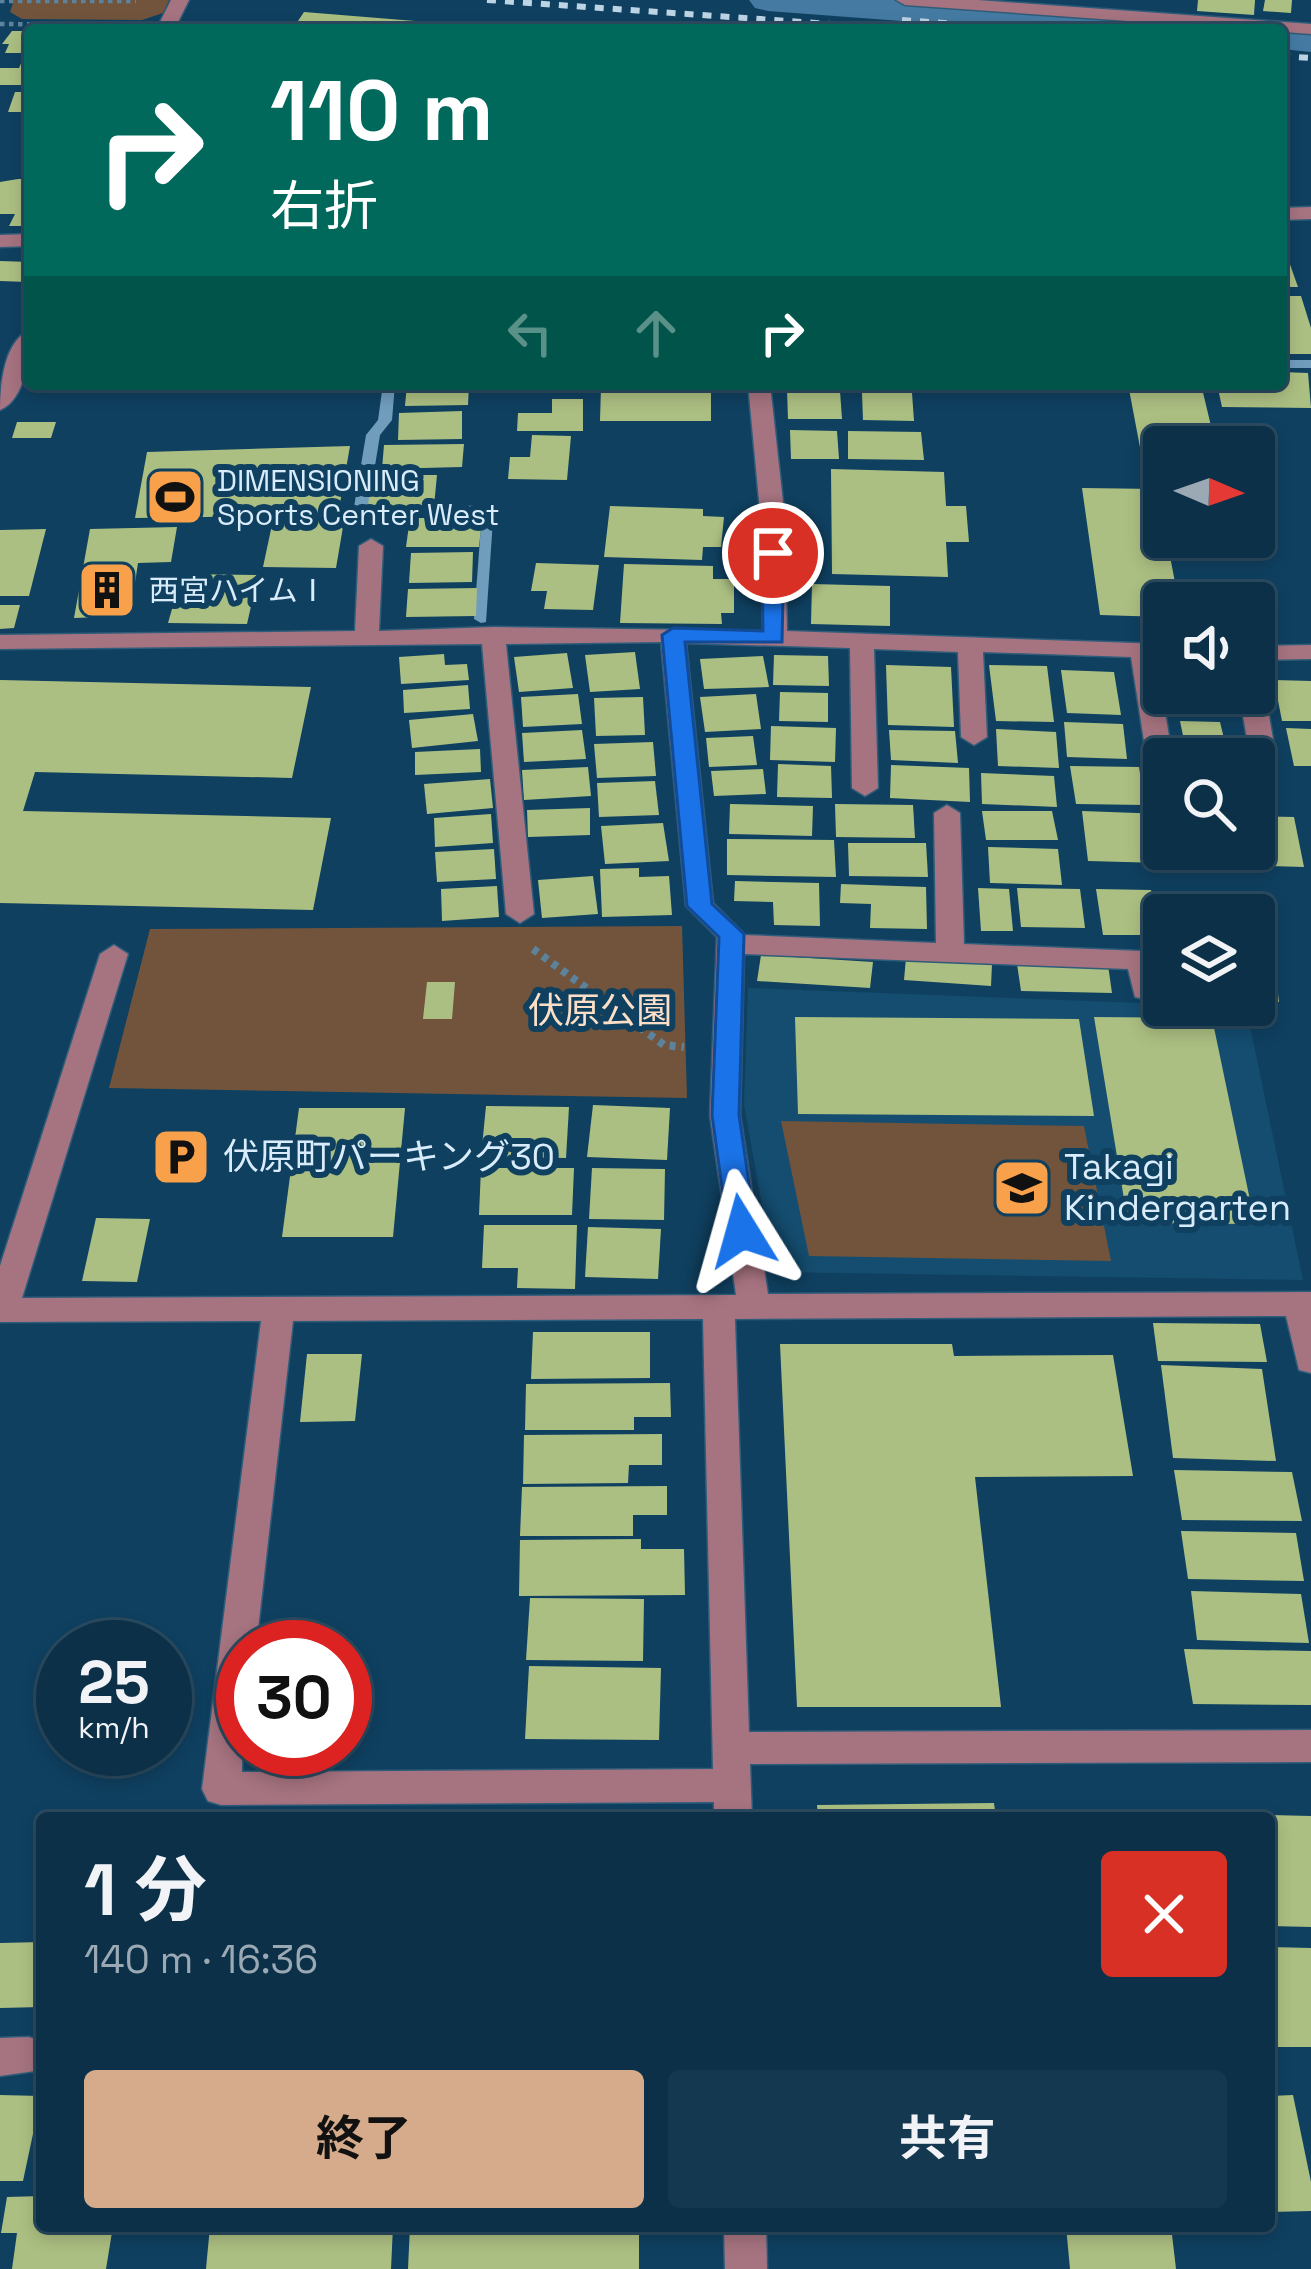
<!DOCTYPE html>
<html lang="ja">
<meta charset="utf-8">
<style>
:root{--surface:#0b3048;--page:#14384f;--text:#f1f3f6;--muted:#9aa9b4;--line:#2b4b60;--accent:#d6ab8b}
body{margin:0;font-family:"Space Grotesk","Noto Sans JP",sans-serif;background:var(--page);color:var(--text);height:100vh;display:flex;flex-direction:column;font-size:45px;white-space:nowrap}
*{box-sizing:border-box;margin:0}
p{font-size:39px;color:var(--muted)}
.icon{flex:none;width:66px;height:66px;fill:none;stroke:currentColor;stroke-width:2;stroke-linecap:round;stroke-linejoin:round}
.map{position:relative;flex:1;overflow:hidden}
.sheet{position:absolute;left:36px;top:1812px;width:1239px;height:420px;display:flex;flex-direction:column;background:var(--surface);border-radius:12px;box-shadow:0 6px 18px #0003,0 0 0 3px var(--line)}
.sheet>*{flex:none}
.top-card{position:absolute;left:24px;top:24px;width:1263px;height:366px;border-radius:12px;box-shadow:0 6px 18px #0003,0 0 0 3px var(--line);background:#00695c;color:#fff;overflow:hidden}
.needle{width:78px;rotate:92deg}
.fabs{position:absolute;left:1143px;top:426px;display:grid;gap:24px}
.fabs a{display:grid;place-items:center;width:132px;height:132px;border-radius:12px;background:var(--surface);box-shadow:0 6px 18px #0003,0 0 0 3px var(--line);font-size:60px}
.speed{position:absolute;left:36px;top:1620px;display:flex;gap:24px;font-size:60px;font-weight:700;text-align:center}
.speed>*{display:grid;place-content:center;width:156px;height:156px;border-radius:50%;background:var(--surface);box-shadow:0 6px 18px #0003,0 0 0 3px var(--line);line-height:1}
.speed small{font-size:30px;font-weight:400}
.speed .limit{border:18px solid #d22;background:#fff;color:#111}
.pin{position:absolute;display:grid;place-items:center;width:102px;height:102px;color:#fff;margin:-51px;border:6px solid #fff;border-radius:50%;box-shadow:0 3px 12px #0007}
.me{position:absolute;width:132px;margin:-66px;rotate:352deg;stroke-linejoin:round;filter:drop-shadow(0 0 9px #0008)}
.turn{display:flex;align-items:center;gap:42px;height:252px;padding:0 48px;font-size:54px}
.turn .icon{width:156px;height:156px;stroke-width:2.5}
.turn b{display:block;font-size:84px;line-height:102px}
.lanes{display:flex;align-items:center;height:114px;padding:0 48px;background:#0003;justify-content:center;gap:60px;direction:ltr}
.lanes .off{opacity:.35}
.round{display:grid;place-items:center;flex:none;width:126px;height:126px;border-radius:12px;background:var(--page)}
.headline{display:flex;align-items:center;justify-content:space-between;height:204px;padding:0 48px}
h1{font-size:72px;font-weight:700;line-height:90px}
.action{display:flex;gap:24px;margin-top:auto;padding:24px 48px}
.action a{flex:1;height:138px;border-radius:12px;background:var(--accent);color:#111;font-size:48px;font-weight:700;line-height:138px;text-align:center}
.action a+a{background:var(--page);color:var(--text)}
.map>svg:first-child{display:block}
.built{fill:#144d70}
.green{fill:#71543b}
.lines{fill:none;stroke-linecap:round;stroke-linejoin:round}
.stream{fill:#719dbd;fill-rule:evenodd}
.canal{fill:#457ba3;fill-rule:evenodd}
.building{fill:#acbf82}
.minor-casing{stroke:#2f5c79;stroke-width:3}
.path-far1{stroke:#5d829c;stroke-width:4.5;stroke-dasharray:4.5 4.5;stroke-linecap:butt}
.path{stroke:#5d829c;stroke-width:8;stroke-dasharray:6 6;stroke-linecap:butt}
.minor{fill:#a67380;fill-rule:evenodd}
.rail{stroke:#bdd4e5;stroke-width:6;stroke-dasharray:9 9;stroke-linecap:butt}
.route{fill:#1a73e8;stroke:#114b97;stroke-width:3}
.labels{text-anchor:middle;dominant-baseline:central;stroke-width:12;stroke-linejoin:round;paint-order:stroke}
.far-poi-label{font-size:30px;fill:#d9ecfb;stroke:#0f4060;text-anchor:start}
.park-label{font-size:36px;fill:#fcdfc6;stroke:#0f4060}
.poi-label{font-size:36px;fill:#d9ecfb;stroke:#0f4060;text-anchor:start}
</style>
<div class="map">
<svg width="1311" height="2269" viewBox="0 0 1311 2269">
<rect width="100%" height="100%" fill="#0f4060"/>
<path class="built" d="M748,988L1246,1007L1303,1280L774,1272L744,1105Z"/>
<g class="green">
<path d="M14,0H169L163,13L142,20L22,19L10,12Z"/>
<path d="M682,926L687,1098L109,1088L150,929Z"/>
<path d="M781,1121L1084,1126L1111,1261L809,1256Z"/>
</g>
<g class="lines">
<g class="stream">
<rect x="1281" y="360" width="30" height="8"/>
<path d="M383,384H395L392,420L380,435L368,509L494,505L486,622L481,623L474,619L482,512L360,517L353,513L366,435L378,420Z"/>
</g>
<g class="canal">
<path d="M749,0H926L1181,18L1195,22L1200,30H1022L768,11L755,8Z"/>
<path d="M1281,25L1311,28V52L1281,49V30H1266Z"/>
</g>
</g>
<g class="building">
<path d="M1198,0H1255L1254,15L1197,11Z"/>
<path d="M1265,0H1292L1291,13L1263,11Z"/>
<path d="M304,12L415,21L410,30H292Z"/>
<path d="M12,31H30V53H5L9,44H2Z"/>
<path d="M23,59H30V85H0V68H19Z"/>
<path d="M15,92H30V112H8Z"/>
<path d="M18,179H30V226H9L15,214H0V182Z"/>
<path d="M1281,242H1282L1298,287H1281Z"/>
<path d="M0,261L30,262L28,282L0,281Z"/>
<path d="M1281,296H1301L1311,328V354H1281Z"/>
<path d="M1281,372L1308,373L1311,408L1222,407L1217,384H1281Z"/>
<path d="M407,384H469L468,405L405,406Z"/>
<path d="M1128,384H1201L1216,447H1164V479H1146Z"/>
<path d="M601,387L711,388V421H600Z"/>
<path d="M787,390L840,391L842,419H788Z"/>
<path d="M862,393H912L914,421L863,420Z"/>
<path d="M552,399H583V431H517L518,413H552Z"/>
<path d="M462,411V439L398,440L399,413Z"/>
<path d="M17,422H56L51,438H12Z"/>
<path d="M790,430L837,431L839,459H791Z"/>
<path d="M848,431L921,432L924,460L848,459Z"/>
<path d="M532,435L571,436L567,480L508,479L510,457H530Z"/>
<path d="M464,444L462,467L382,469L384,445Z"/>
<path d="M350,446L338,515L135,518L147,452Z"/>
<path d="M831,469L944,472L946,506H966L969,542H946L948,577L832,574Z"/>
<path d="M371,475H437L434,506L368,507Z"/>
<path d="M1082,488L1157,489L1179,603H1164V617L1100,615Z"/>
<path d="M610,506L703,509V516L724,517L721,547H703L702,560L604,557Z"/>
<path d="M410,518H482L479,547H406Z"/>
<path d="M273,520L344,521L336,568L263,567Z"/>
<path d="M177,527L171,562L138,563L130,616L74,618L90,529Z"/>
<path d="M46,529L29,596H0V530Z"/>
<path d="M473,552L472,582L409,583L411,553Z"/>
<path d="M536,563L599,565L593,610L544,609L547,591H531Z"/>
<path d="M624,564L713,566V579H734V613H721L722,624L620,623Z"/>
<path d="M182,574L258,575L247,624L168,623Z"/>
<path d="M812,584L890,586V626L811,624Z"/>
<path d="M477,588L476,616L406,617L408,589Z"/>
<path d="M0,605H20L14,628L0,629Z"/>
<path d="M635,652L640,689L590,692L585,655Z"/>
<path d="M567,653L573,688L519,692L514,657Z"/>
<path d="M444,654L445,665L467,664L469,680L401,684L399,657Z"/>
<path d="M774,655L828,656L829,686L773,685Z"/>
<path d="M763,656L769,687L704,689L700,659Z"/>
<path d="M886,665L951,667L954,727L888,725Z"/>
<path d="M989,665L1047,666L1054,722L996,721Z"/>
<path d="M1061,670L1114,672L1121,715L1067,713Z"/>
<path d="M0,680L311,687L292,778L35,772L23,811L331,818L313,910L0,903Z"/>
<path d="M1274,680L1311,681V721H1282Z"/>
<path d="M468,685L470,709L404,713L403,690Z"/>
<path d="M780,692L828,693V722L779,721Z"/>
<path d="M1174,693H1223L1228,713H1178Z"/>
<path d="M578,694L582,724L523,727L521,697Z"/>
<path d="M756,694L761,729L705,732L700,697Z"/>
<path d="M643,697L645,735L596,736L594,698Z"/>
<path d="M473,714L478,741L412,748L409,720Z"/>
<path d="M1180,721L1220,722L1228,755H1187Z"/>
<path d="M1064,722L1123,724L1127,759L1067,757Z"/>
<path d="M771,726L836,728L835,762L770,760Z"/>
<path d="M1286,728L1311,729V766H1294Z"/>
<path d="M996,729L1056,732L1059,768L998,766Z"/>
<path d="M582,730L586,759L524,762L522,733Z"/>
<path d="M889,730L955,731L958,763L891,760Z"/>
<path d="M753,736L757,765L709,767L706,738Z"/>
<path d="M653,742L656,776L597,778L594,744Z"/>
<path d="M480,749L481,772L415,775V752Z"/>
<path d="M778,764L831,766L832,798L777,797Z"/>
<path d="M891,765L969,768L970,802L890,798Z"/>
<path d="M1070,766L1139,767L1145,805L1076,804Z"/>
<path d="M588,767L591,796L524,800L522,770Z"/>
<path d="M763,769L766,794L714,796L711,771Z"/>
<path d="M981,773L1054,776L1057,807L982,804Z"/>
<path d="M490,779L493,808L427,814L424,784Z"/>
<path d="M655,781L659,815L599,817L597,783Z"/>
<path d="M730,804L813,806L812,836L729,834Z"/>
<path d="M835,804L913,805L915,838L836,837Z"/>
<path d="M590,808V835L528,837L527,810Z"/>
<path d="M982,811H1052L1058,840H986Z"/>
<path d="M1082,811L1164,814V849H1254V816L1294,817L1304,867L1088,861Z"/>
<path d="M491,814L493,843L435,847L434,818Z"/>
<path d="M663,823L669,861L605,864L601,826Z"/>
<path d="M727,839L834,840L836,877L727,875Z"/>
<path d="M848,843H926L928,877L849,876Z"/>
<path d="M988,847L1058,849L1062,885L990,883Z"/>
<path d="M494,849L496,879L437,882L435,852Z"/>
<path d="M639,868V877L669,876L672,915L602,917L600,869Z"/>
<path d="M593,876L598,914L542,918L538,880Z"/>
<path d="M735,881L819,883L820,926L774,925L773,902L734,901Z"/>
<path d="M841,884L926,887L927,929L870,928L871,904L840,903Z"/>
<path d="M497,886L499,917L442,921L441,889Z"/>
<path d="M978,888L1009,889L1013,931H981Z"/>
<path d="M1017,888L1080,889L1085,928L1021,927Z"/>
<path d="M1096,889L1151,890L1159,935H1103Z"/>
<path d="M1180,893L1259,895L1271,962L1254,961V915H1183Z"/>
<path d="M761,955L873,962L870,988L757,981Z"/>
<path d="M906,958L992,964L991,986L904,980Z"/>
<path d="M1017,964L1108,965L1112,993L1021,991Z"/>
<path d="M1254,976L1276,977L1279,1002L1254,1001Z"/>
<path d="M427,982H455L452,1019H423Z"/>
<path d="M795,1017L1079,1019L1094,1116L798,1114Z"/>
<path d="M1094,1017L1212,1018L1255,1224L1128,1223Z"/>
<path d="M593,1105L670,1108L667,1160L587,1157Z"/>
<path d="M486,1106L569,1107L566,1158L481,1157Z"/>
<path d="M299,1108H405L393,1237H282Z"/>
<path d="M481,1168H574L572,1215H479Z"/>
<path d="M592,1168L665,1169L664,1220L589,1219Z"/>
<path d="M96,1218L150,1219L137,1282L82,1281Z"/>
<path d="M484,1225H577L575,1289L517,1288L518,1268H482Z"/>
<path d="M588,1227L661,1229L658,1279L585,1277Z"/>
<path d="M1153,1323L1260,1324L1267,1362L1158,1361Z"/>
<path d="M533,1332H650V1378L531,1379Z"/>
<path d="M780,1344H952L954,1356L1113,1355L1133,1476L975,1477L1001,1707H797Z"/>
<path d="M307,1354H362L355,1421L300,1422Z"/>
<path d="M1161,1365L1262,1369L1276,1461L1173,1458Z"/>
<path d="M670,1383L671,1417H634V1430H525L526,1384Z"/>
<path d="M662,1434V1465H629L628,1483L523,1484L524,1435Z"/>
<path d="M1174,1470L1292,1472L1302,1521L1182,1520Z"/>
<path d="M667,1486V1515H633V1536H520L522,1487Z"/>
<path d="M1181,1531L1296,1533L1304,1581L1188,1579Z"/>
<path d="M641,1539V1549H684L685,1595L519,1596L520,1540Z"/>
<path d="M1191,1591L1301,1594L1309,1643L1197,1640Z"/>
<path d="M530,1598L644,1599L643,1661L526,1660Z"/>
<path d="M1184,1649L1311,1651V1705L1193,1704Z"/>
<path d="M529,1666L661,1668L659,1740L525,1739Z"/>
<path d="M994,1803L996,1818H818L817,1805Z"/>
<path d="M1269,1815L1311,1816V1927L1269,1926Z"/>
<path d="M42,1942V2007L0,2008V1943Z"/>
<path d="M1269,1947L1311,1948V2047H1269Z"/>
<path d="M0,2095L41,2096L23,2181H0Z"/>
<path d="M1293,2095L1311,2182V2211L1269,2212V2096Z"/>
<path d="M42,2196V2226H113L106,2269H12L17,2233H1L7,2197Z"/>
<path d="M210,2226H393L391,2269H206Z"/>
<path d="M410,2226H639V2269H408Z"/>
<path d="M1066,2226H1171L1176,2269H1070Z"/>
</g>
<g class="lines">
<g class="minor-casing">
<g id="minor">
<path d="M171,0H189L174,30H156Z"/>
<path d="M896,0H978L1311,24V34L905,5Z"/>
<path d="M1311,207V219L1281,220V208Z"/>
<path d="M30,234V246L0,247V235Z"/>
<path d="M30,330C30,354 26,399 0,410C0,384 4,341 30,330Z"/>
<path d="M748,384H770L784,511L787,631L1164,644V658H1156L1172,754L1159,762L1146,754L1131,657L983,652L987,737L974,745L961,737L958,652L874,649L878,788L865,796L852,788L850,648L686,643L713,903L745,935L936,943L934,813L947,805L960,813L964,944L1141,951L1155,960L1159,990L1145,999L1135,997L1128,969L744,954L740,1115L768,1294L1311,1292V1373L1299,1370L1286,1316L735,1319L749,1732L1311,1730V1762L750,1764L752,1818H714V1802L221,1805L208,1801L202,1789L261,1321L0,1322V1266L100,954L114,945L128,954L22,1298L736,1295L710,1115L717,937L686,906L661,642L506,644L534,914L520,923L506,914L482,644L0,649V635L355,631L359,546L371,539L383,546L379,631L493,627L763,631L760,511ZM703,1319L713,1769L242,1772L243,1647H256L293,1321Z"/>
<path d="M1311,645V659L1254,660V646Z"/>
<path d="M1254,686L1265,693L1276,756L1263,764L1250,756L1239,693H1254Z"/>
<path d="M29,2037L42,2042V2070L0,2076V2038Z"/>
<path d="M724,2226H766L767,2269H725Z"/>
</g>
</g>
<g class="path-far1">
<path d="M0,1H136"/>
<path d="M0,24L130,25"/>
</g>
<path class="path" d="M533,949L664,1045L684,1047"/>
<use href="#minor" class="minor"/>
<g class="rail">
<path d="M487,0L916,30"/>
<path d="M902,20L1041,30"/>
<path d="M1281,56L1311,58"/>
</g>
</g>
<path class="route" d="M773,547L784,553L782,642H685L712,904L744,934L739,1115L756,1231L742,1241L728,1231L712,1115L719,937L687,906L662,635L673,628L763,631L762,553Z"/>
<defs>
<g id="stadium-square" transform="scale(3)"><rect x="-9" y="-9" width="18" height="18" rx="4" fill="#f8a14a" stroke="#0f4060"/><path d="M0-5a6.5 5 0 1 0 0 10a6.5 5 0 1 0 0-10ZM-3.5-1.8h7v3.6h-7Z" fill="#111"/></g>
<g id="building-square" transform="scale(3)"><rect x="-9" y="-9" width="18" height="18" rx="4" fill="#f8a14a" stroke="#0f4060"/><path d="M-4-6H4V6H1V3H-1V6H-4ZM-2.5-4.3h1.7v1.8h-1.7ZM.8-4.3h1.7v1.8H.8ZM-2.5-1h1.7V.8h-1.7ZM.8-1h1.7V.8H.8Z" fill="#111"/></g>
<g id="parking-square" transform="scale(3)"><rect x="-9" y="-9" width="18" height="18" rx="4" fill="#f8a14a" stroke="#0f4060"/><path d="M-3.5-5.5H1a3.5 3.5 0 0 1 0 7H-1V5.5H-3.5ZM-1-3.4V-.6H.8a1.4 1.4 0 0 0 0-2.8Z" fill="#111"/></g>
<g id="school-square" transform="scale(3)"><rect x="-9" y="-9" width="18" height="18" rx="4" fill="#f8a14a" stroke="#0f4060"/><path d="M0-5L7-2L0 1L-7-2ZM-4 1L0 2.5L4 1V4Q0 6-4 4Z" fill="#111"/></g>
</defs>
<g fill-rule="evenodd">
<use href="#stadium-square" x="175" y="497"/>
<use href="#building-square" x="107" y="590"/>
<use href="#parking-square" x="181" y="1157"/>
<use href="#school-square" x="1022" y="1188"/>
</g>
<g class="labels">
<g class="far-poi-label">
<text x="217" y="480">DIMENSIONING<tspan x="217" dy="34">Sports Center West</tspan></text>
<text x="149" y="590">西宮ハイムⅠ</text>
</g>
<g class="park-label">
<text x="600" y="1011">伏原公園</text>
</g>
<g class="poi-label">
<text x="223" y="1157">伏原町パーキング30</text>
<text x="1064" y="1167">Takagi<tspan x="1064" dy="41">Kindergarten</tspan></text>
</g>
</g>
</svg>
<div class="fabs">
<a><svg class="needle" viewBox="-14 -14 28 28"><path d="M0-13l5 13h-10z" fill="#e53935"/><path d="M0 13l5-13h-10z" fill="#9aa9b4"/></svg></a>
<a><svg class="icon" aria-label="sound" viewBox="0 0 24 24"><path d="M4 9h4l5-4v14l-5-4H4zM17 9q2 3 0 6"/></svg></a>
<a><svg class="icon" aria-label="search" viewBox="0 0 24 24"><circle cx="10" cy="10" r="6"/><path d="M15 15l6 6"/></svg></a>
<a><svg class="icon" aria-label="layers" viewBox="0 0 24 24"><path d="M12 4l9 5-9 5-9-5zM3 14l9 5 9-5"/></svg></a>
</div>
<div class="speed"><div>25<small>km/h</small></div><div class="limit">30</div></div>
<div class="pin" style="left:773px;top:553px;background:#d93025"><svg class="icon" aria-label="arrive" viewBox="0 0 24 24"><path d="M6 21V4h12l-3 4 3 4H6"/></svg></div>
<svg class="me" style="left:742px;top:1231px" viewBox="-20 -20 40 40"><path d="M0-17L14 15 0 8-14 15z" fill="#1a73e8" stroke="#fff" stroke-width="4"/></svg>
<div class="top-card">
<div class="turn"><svg class="icon" aria-label="right" viewBox="0 0 24 24"><path d="M7 20v-9h11M14 6l5 5-5 5"/></svg><div><b>110 m</b>右折</div></div>
<div class="lanes"><svg class="icon off" aria-label="left" viewBox="0 0 24 24"><path d="M17 20v-9H6M10 6l-5 5 5 5"/></svg><svg class="icon off" aria-label="ahead" viewBox="0 0 24 24"><path d="M12 20V5M6 11l6-6 6 6"/></svg><svg class="icon" aria-label="right" viewBox="0 0 24 24"><path d="M7 20v-9h11M14 6l5 5-5 5"/></svg></div>
</div>
<section class="sheet">
<div class="headline"><div><h1>1 分</h1><p>140 m · 16:36</p></div><a class="round" style="background:#d93025;color:#fff"><svg class="icon" aria-label="close" viewBox="0 0 24 24"><path d="M6 6l12 12M18 6L6 18"/></svg></a></div>
<div class="action"><a>終了</a><a>共有</a></div>
</section>
</div>
